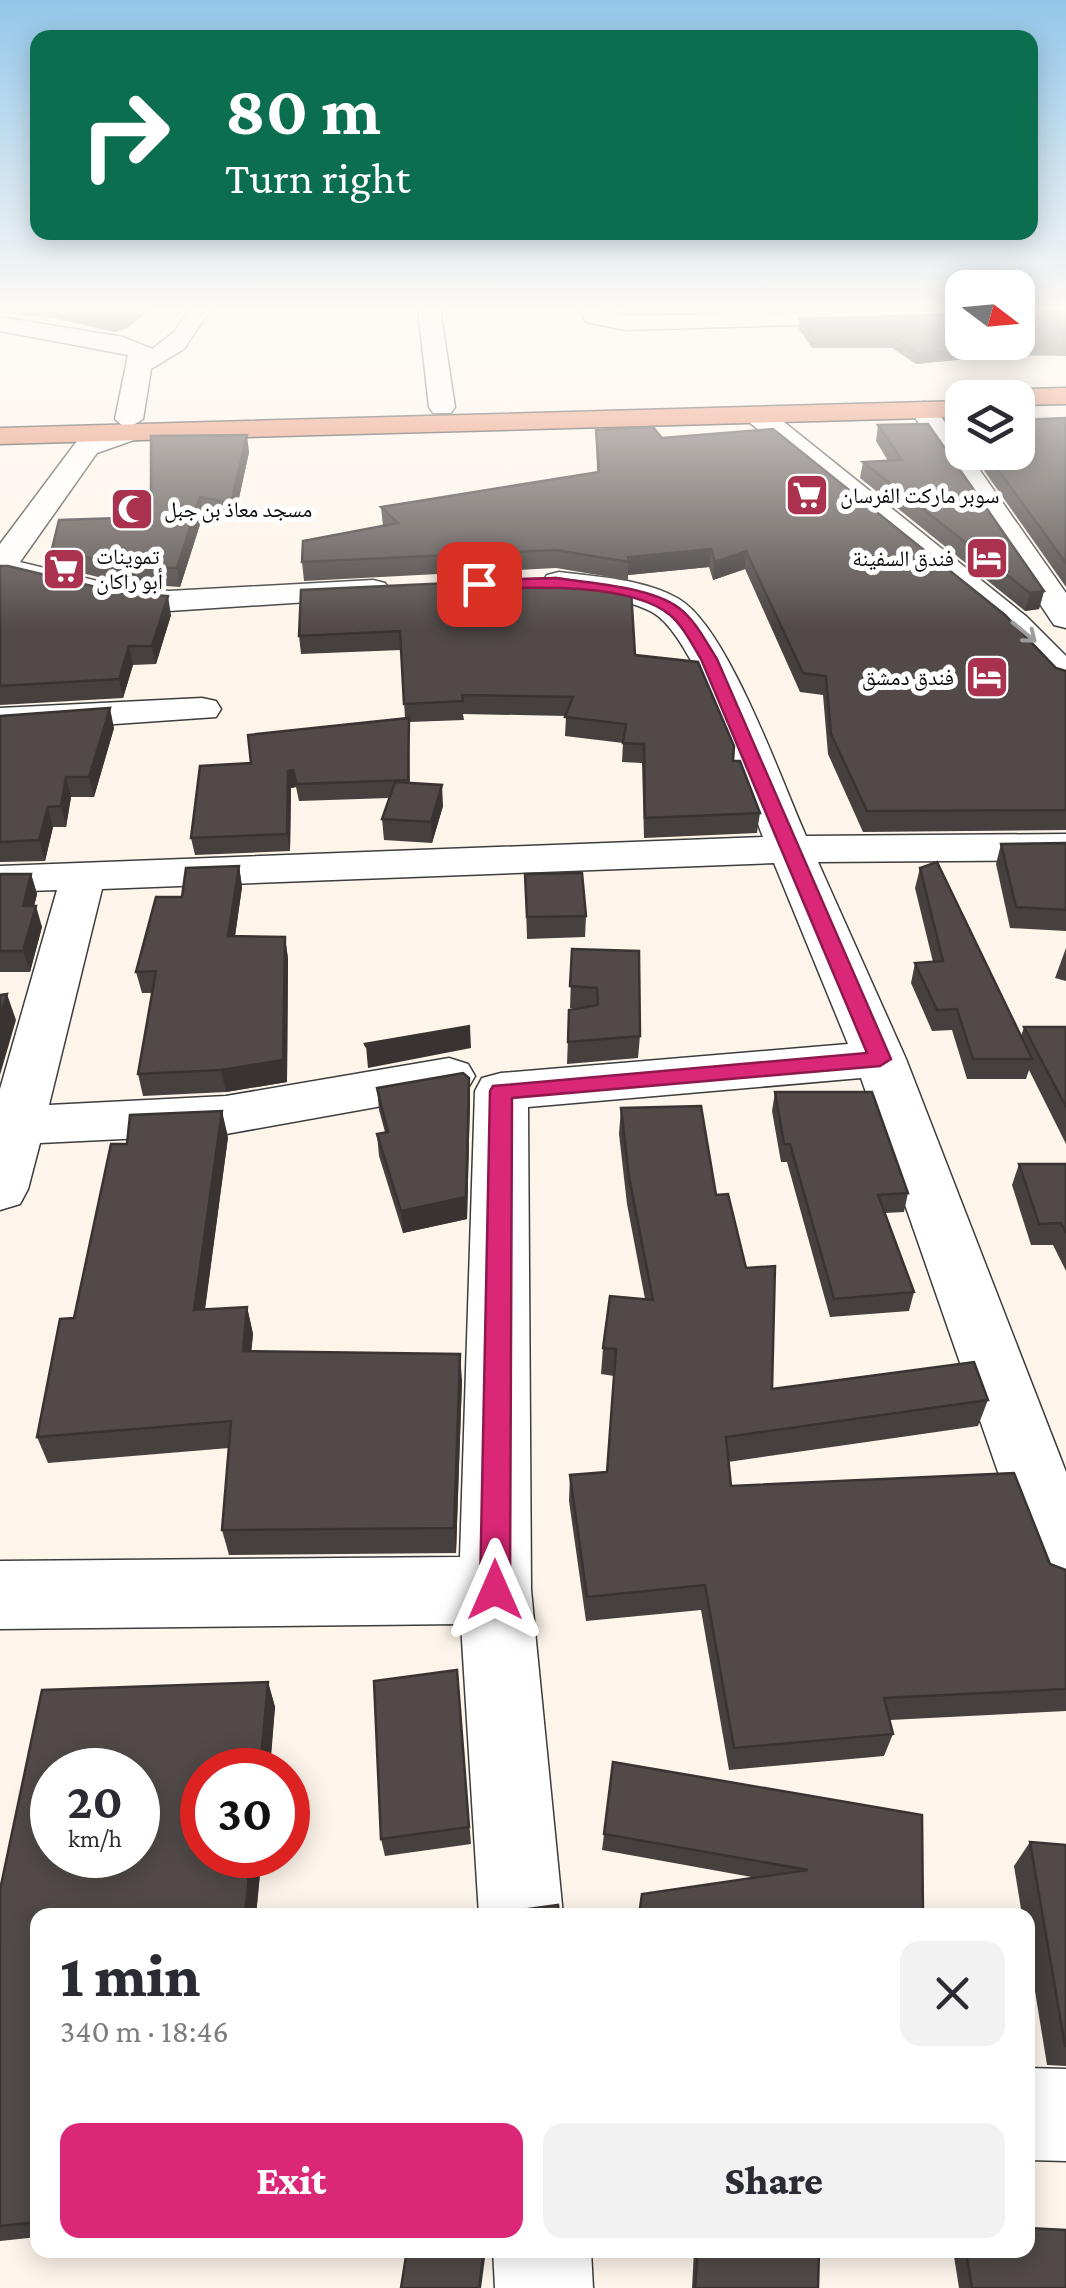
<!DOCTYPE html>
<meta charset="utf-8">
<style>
:root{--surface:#fff;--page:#f2f2f3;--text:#2b2b33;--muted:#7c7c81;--accent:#db2777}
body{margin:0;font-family:"Crimson Pro","Noto Naskh Arabic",serif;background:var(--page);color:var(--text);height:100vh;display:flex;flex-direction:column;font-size:38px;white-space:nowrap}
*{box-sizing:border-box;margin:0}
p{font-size:32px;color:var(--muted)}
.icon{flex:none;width:55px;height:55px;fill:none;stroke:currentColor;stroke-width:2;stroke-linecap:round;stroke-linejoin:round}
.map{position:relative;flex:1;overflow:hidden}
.details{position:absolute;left:30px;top:1908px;width:1005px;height:350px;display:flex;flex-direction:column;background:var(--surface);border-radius:20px;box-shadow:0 5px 25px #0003}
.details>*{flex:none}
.guide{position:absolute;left:30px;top:30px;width:1008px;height:210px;border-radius:20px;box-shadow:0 5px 25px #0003;background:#0b6e4f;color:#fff;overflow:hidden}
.needle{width:65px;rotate:106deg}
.buttons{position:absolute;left:945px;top:270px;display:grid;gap:20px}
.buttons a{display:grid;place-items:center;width:90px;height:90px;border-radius:20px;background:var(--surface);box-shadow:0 5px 25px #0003;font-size:50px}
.speed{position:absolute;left:30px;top:1748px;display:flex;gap:20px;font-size:50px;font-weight:700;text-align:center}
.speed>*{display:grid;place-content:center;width:130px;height:130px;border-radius:50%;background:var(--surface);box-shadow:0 5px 25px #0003;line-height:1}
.speed small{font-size:25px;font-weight:400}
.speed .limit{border:15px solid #d22;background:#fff;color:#111}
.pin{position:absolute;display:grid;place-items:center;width:85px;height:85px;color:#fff;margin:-42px;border-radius:20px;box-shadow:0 5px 15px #0006}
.me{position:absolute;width:110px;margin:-55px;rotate:0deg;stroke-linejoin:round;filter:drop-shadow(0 0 8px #0008)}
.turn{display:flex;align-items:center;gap:35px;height:210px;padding:0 30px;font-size:45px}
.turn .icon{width:130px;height:130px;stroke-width:2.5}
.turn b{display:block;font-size:70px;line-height:85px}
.round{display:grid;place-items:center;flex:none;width:105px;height:105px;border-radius:20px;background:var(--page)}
.overview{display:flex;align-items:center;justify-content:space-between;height:170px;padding:0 30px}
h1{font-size:60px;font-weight:800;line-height:75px}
.primary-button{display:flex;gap:20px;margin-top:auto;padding:20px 30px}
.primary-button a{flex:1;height:115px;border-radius:20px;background:var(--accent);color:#fff;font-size:40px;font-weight:800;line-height:115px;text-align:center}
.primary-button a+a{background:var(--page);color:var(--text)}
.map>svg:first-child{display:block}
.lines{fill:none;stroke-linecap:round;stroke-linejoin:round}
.minor-casing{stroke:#3d3d3d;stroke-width:3}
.highway-casing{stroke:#1b1b1b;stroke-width:3}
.minor{fill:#fff;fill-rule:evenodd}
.highway{fill:#e48460;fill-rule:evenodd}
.wall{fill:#46403e}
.shaded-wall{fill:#393432}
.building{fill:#514a48;stroke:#393432;stroke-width:2.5;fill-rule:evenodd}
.oneway{stroke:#9d9d9d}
.route{fill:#db2777;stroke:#8e194d;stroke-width:2.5}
.labels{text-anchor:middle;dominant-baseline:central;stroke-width:10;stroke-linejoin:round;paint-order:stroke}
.far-poi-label{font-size:22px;fill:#0a0a0a;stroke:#fff;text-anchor:start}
</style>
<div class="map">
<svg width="1066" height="2288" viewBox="0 0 1066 2288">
<rect width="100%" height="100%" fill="#fdf5ea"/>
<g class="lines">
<g class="minor-casing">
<g id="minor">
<path d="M189,309H211L184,349L151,369L143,419L130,427L138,434L134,440L97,453L20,562L122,587L169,591L373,580L385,583L390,590L385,597L169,611L122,607L0,577V544L77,441L123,426L115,419L128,355L0,331V317L123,337L152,349L174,332Z"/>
<path d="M418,309H440L455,407L451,413H433L429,407Z"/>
<path d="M580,309H602L625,316L962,309V320L625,330L586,322Z"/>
<path d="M1018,309H1066V317L1018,319Z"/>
<path d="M923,402L932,404L962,447V452H967L1066,593V628L1054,625L910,410Z"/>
<path d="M759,408L769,410L1027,617L1066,656V688L1053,685L1003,631L749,422L745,416Z"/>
<path d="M559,572C598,577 644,579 679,599C728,628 781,780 806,836L1066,834V860L818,862L906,1059L1066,1472V1596L1041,1587L1030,1564L861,1078L528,1107L531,1590L563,1915H479L461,1624L0,1629V1561L460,1557L475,1091L482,1078L501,1073L848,1044L774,863L102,889L49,1105L226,1096L449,1058L468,1064L475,1076L468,1088L449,1094L226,1134L40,1143L28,1189L20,1204L0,1210V1089L57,890L0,892V866L763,837C743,787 696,636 652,612C620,595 581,598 547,589L542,582L547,575Z"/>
<path d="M202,698L216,701L221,709L216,717L0,732V708Z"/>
<path d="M1028,2068L1066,2069V2161L1028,2160Z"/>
<path d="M493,2250H591L593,2288H495Z"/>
</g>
</g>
<g class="highway-casing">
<g id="highway">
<path d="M1066,388V404L1018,405V398H980L993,390Z"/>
<path d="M962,401V417L0,444V428Z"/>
</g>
</g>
<use href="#minor" class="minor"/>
<use href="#highway" class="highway"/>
</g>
<g class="wall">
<path d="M0,309H151L127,328L115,332L58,319L0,312Z"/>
<path d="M625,309H787L627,312Z"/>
<path d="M1066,310V356L1005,355L916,364L892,348H812L799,329L800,319L1020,313Z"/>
<path d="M1066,418V587L971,452H1018Z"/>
<path d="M878,425L1044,591L1039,609L1025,611L860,478L863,462L888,461L876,441Z"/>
<path d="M596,430L662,438L1056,668L1066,671V830L863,832L828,754L823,695L800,692L745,569L713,580L709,567L628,575V580L556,568L304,581L302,562L383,526L381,507L597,472Z"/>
<path d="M249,452L234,521L203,515L180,587L123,583L57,567L52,549L151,517Z"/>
<path d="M0,566L171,615L156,664L133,665L123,698L0,705Z"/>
<path d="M301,590L635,655L733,761L760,813L757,833L644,838L642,763L622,762L623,743L565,736L566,716L463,714L464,720L409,722L410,783L443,806L432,843L384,840L382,819L389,798L299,801L296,787L291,788L290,851L195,855L191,838L251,763L405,718L401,650L301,654L299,636Z"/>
<path d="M0,716L114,728L94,797H71L66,827H53L45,861L0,862Z"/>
<path d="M1066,843V931L1010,928L996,864L1001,844Z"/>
<path d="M239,866L242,887L235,936L285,937L288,959L287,1082L226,1092L143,1096L138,1074L152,993H142L136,972L182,897Z"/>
<path d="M920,868L1021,1036L1024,1027H1066V1144L1029,1070L1026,1079H967L952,1030L932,1031L911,983L915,963L933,962L915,888Z"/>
<path d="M0,874H31L37,894L34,906L42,927L30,972H0Z"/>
<path d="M525,874L586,916L585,937L527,939Z"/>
<path d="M1066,948V981L1055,978Z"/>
<path d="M572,949L640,1036L638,1058L567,1064L569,1010L578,1009L570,1008Z"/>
<path d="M469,1078L470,1100L467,1219L403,1233L379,1156L377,1134L385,1132L379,1110L377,1088Z"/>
<path d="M775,1092L908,1193L904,1212L885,1213L914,1292L909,1311L830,1317L787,1162H781L772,1111Z"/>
<path d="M621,1108L716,1195L772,1389L988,1400L978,1426L728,1462L731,1486L1050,1564L1066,1570V1711L890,1720L893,1734L884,1756L729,1770L701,1610L586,1621L569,1501L570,1475L607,1472L614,1376L601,1374L603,1348L645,1299L627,1204L619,1134Z"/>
<path d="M228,1137L205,1310L247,1307L253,1334L251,1351L462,1380L456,1553L229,1555L222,1530L229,1448L48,1463L37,1437L74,1318Z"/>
<path d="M1019,1164H1066V1271L1053,1245H1031L1012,1185Z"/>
<path d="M457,1670L471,1844L385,1856L381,1839Z"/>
<path d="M268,1682L275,1707L256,1915H38V2237L0,2241V1890Z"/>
<path d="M613,1762L923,1915L757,1878L602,1850Z"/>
<path d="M1030,1842L1066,1845V2066L1047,2065L1028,1948V1915H1022L1014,1866Z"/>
<path d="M694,2250H819L818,2288H692Z"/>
<path d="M953,2250H1028L1066,2288H959Z"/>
</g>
<g class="shaded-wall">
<path d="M137,309H151L127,328L115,332L114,322Z"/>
<path d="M1007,345L1005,355L916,364L918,354Z"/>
<path d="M247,435L249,452L234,521L231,503Z"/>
<path d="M200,497L203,515L180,587L177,568Z"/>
<path d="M711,549L709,567L628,575V557Z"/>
<path d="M746,551L745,569L713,580L715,562Z"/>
<path d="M1044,591L1039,609L1025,611L1030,593Z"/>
<path d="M168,596L171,615L156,664L152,646Z"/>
<path d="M129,646L133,665L123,698L119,679Z"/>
<path d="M110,708L114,728L94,797L89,777Z"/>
<path d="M293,770L296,787L291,788L290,851L287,834L288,771Z"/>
<path d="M66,777L71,797L66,827L61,806Z"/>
<path d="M442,785L443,806L432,843L431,822Z"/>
<path d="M48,807L53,827L45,861L39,840Z"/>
<path d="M239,866L242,887L232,957L228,936Z"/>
<path d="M31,874L37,894L29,927L23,906Z"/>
<path d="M36,906L42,927L30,972L23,951Z"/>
<path d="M285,937L288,959L287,1082L226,1092L221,1070Z"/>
<path d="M7,994L16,1020L0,1075V1018Z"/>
<path d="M470,1026L471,1048L368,1068L366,1046Z"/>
<path d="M469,1078L470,1100L467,1219L403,1233L401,1211Z"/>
<path d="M222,1111L228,1137L201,1337L194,1310Z"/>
<path d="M247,1307L253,1334L249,1377L243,1351Z"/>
<path d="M460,1354L462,1380L456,1553L454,1528Z"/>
<path d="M268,1682L275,1707L270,1770H260Z"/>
<path d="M251,1855H262L256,1915H245Z"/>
<path d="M484,2250H486L481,2288H479Z"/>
</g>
<g class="building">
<path d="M52,309H137L125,318L114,322Z"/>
<path d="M1018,309H1019L1020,313L1066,310V333L1059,334L1066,339V345H1007L918,354L894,337L814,338L800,319L962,314V342H1018Z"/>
<path d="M1066,418V563L985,452H1018V420Z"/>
<path d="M928,424L1044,591L1030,593L863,462L902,460L878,425Z"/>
<path d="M653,427L662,438L773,429L1005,615L1056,668L1066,671V810L867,811L831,734L826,676L803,673L746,551L715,562L711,549L628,557L629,562L556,550L302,562L303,541L398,523L381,507L599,472L596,430Z"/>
<path d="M247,435L231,503L200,497L177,568L119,565L52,549L59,520L151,517V436Z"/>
<path d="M0,566H8L117,592L168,596L152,646H129L119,679L0,686Z"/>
<path d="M556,578L631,590L635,655L698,662L734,746L733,761H740L760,813L645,818L644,744L623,743L626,724L565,717L573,697L462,695L463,701L404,704L400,631L299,636L301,590Z"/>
<path d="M110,708L89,777H66L61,806L48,807L39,840L0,842V716Z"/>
<path d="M409,718L408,780L297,784L293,770L288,771L287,834L191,838L200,766L251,763L248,735Z"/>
<path d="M395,782L442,785L431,822L382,819Z"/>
<path d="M1066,843V910L1016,907L1001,844Z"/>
<path d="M937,862L1032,1059H973L957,1009L937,1010L915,963L943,961L920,868Z"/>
<path d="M239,866L228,936L285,937L283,1060L221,1070L138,1074L156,971L136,972L156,897H182L186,868Z"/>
<path d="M582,873L586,916L527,917L525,874Z"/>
<path d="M0,874H31L23,906H36L23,951H0Z"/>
<path d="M572,949L639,951L640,1036L568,1042L569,1010L598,1005L597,988L570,986Z"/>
<path d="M7,994L0,1018V995Z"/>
<path d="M470,1026L366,1046L365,1044Z"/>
<path d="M1024,1027H1066V1107Z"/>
<path d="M463,1073L469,1078L466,1197L401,1211L377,1134L388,1132L377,1088Z"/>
<path d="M775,1092H872L908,1193L878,1195L914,1292L834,1299L790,1144H784Z"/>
<path d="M701,1106L716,1195L728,1194L746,1268L775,1266L772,1389L974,1362L988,1400L726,1437L731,1486L1014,1473L1050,1564L1066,1570V1689L884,1698L893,1734L734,1748L705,1585L587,1597L570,1475L607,1472L616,1349L603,1348L610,1296L653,1300L629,1177L621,1108Z"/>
<path d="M222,1111L194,1310L247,1307L243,1351L460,1354L454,1528L222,1530L231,1421L37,1437L60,1319L74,1318L111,1144H127L130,1115Z"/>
<path d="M1019,1164H1066V1233L1061,1223L1039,1224Z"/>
<path d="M457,1670L469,1827L381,1839L374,1681Z"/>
<path d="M268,1682L260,1770H202V1855H251L245,1915H38V2222L0,2226V1890L42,1690ZM52,1770H138V1855H52Z"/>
<path d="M613,1762L922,1815L923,1915H639L642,1894L808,1870L604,1834Z"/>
<path d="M1030,1842L1066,1845V2046H1065Z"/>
<path d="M558,1905L559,1915H484Z"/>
<path d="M1028,2228L1066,2230V2288H972L966,2250H1028Z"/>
<path d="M407,2250H484L479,2288H401Z"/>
<path d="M698,2250H819L818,2288H695Z"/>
</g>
<defs><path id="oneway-shaft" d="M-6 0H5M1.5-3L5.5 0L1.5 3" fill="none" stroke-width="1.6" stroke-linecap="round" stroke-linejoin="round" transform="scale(2.5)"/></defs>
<use class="oneway" href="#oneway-shaft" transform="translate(1024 632) rotate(40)"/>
<linearGradient id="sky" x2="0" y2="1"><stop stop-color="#93c7ea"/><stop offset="0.49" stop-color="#fefaf6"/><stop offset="1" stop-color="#fefaf6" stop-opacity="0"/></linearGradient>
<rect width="1066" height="629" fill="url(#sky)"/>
<path class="route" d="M556,578C591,583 651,587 679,608C695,620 706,642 717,659L891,1059L880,1066L512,1098L510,1590L506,1600L495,1604L485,1600L480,1590L490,1091L493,1086L867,1053L701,659C692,644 683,626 670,615C630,582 528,587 479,589L472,584L479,580Z"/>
<defs>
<g id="supermarket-square" transform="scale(2.25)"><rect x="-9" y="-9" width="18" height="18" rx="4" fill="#aa324e" stroke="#fff"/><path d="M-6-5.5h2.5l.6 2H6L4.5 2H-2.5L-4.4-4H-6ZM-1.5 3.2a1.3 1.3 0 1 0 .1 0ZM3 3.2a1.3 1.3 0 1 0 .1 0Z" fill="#fff"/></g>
<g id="mosque-square" transform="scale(2.25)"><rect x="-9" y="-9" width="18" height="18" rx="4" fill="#aa324e" stroke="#fff"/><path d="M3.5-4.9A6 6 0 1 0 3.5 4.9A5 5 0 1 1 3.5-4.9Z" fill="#fff"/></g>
<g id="hotel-square" transform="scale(2.25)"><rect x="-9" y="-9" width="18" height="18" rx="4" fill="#aa324e" stroke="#fff"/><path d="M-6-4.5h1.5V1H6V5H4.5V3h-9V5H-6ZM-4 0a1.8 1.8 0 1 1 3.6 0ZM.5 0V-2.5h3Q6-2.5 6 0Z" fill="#fff"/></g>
</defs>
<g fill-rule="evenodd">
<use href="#supermarket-square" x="807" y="495"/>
<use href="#mosque-square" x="132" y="509"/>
<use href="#hotel-square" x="987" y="558"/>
<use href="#supermarket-square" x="64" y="569"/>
<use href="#hotel-square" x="987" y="677"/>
</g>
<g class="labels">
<g class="far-poi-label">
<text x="840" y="495">سوبر ماركت الفرسان</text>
<text x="164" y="509">مسجد معاذ بن جبل</text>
<text x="96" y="556">تموينات<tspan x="96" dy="25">أبو راكان</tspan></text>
<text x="954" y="558" text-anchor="end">فندق السفينة</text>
<text x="954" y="677" text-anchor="end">فندق دمشق</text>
</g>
</g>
</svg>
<div class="buttons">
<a><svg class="needle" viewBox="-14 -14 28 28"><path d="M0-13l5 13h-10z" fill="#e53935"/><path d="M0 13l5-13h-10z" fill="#7c7c81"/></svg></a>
<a><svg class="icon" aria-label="layers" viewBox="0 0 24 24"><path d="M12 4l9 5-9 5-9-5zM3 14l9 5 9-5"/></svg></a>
</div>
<div class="speed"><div>20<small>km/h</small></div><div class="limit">30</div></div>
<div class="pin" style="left:479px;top:584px;background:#d93025"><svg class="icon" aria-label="arrive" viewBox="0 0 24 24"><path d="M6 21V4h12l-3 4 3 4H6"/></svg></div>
<svg class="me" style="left:495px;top:1590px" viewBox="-20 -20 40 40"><path d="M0-17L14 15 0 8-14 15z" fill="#db2777" stroke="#fff" stroke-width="4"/></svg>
<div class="guide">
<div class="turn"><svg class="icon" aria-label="right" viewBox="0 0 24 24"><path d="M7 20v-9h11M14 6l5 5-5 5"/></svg><div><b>80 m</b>Turn right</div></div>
</div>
<section class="details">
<div class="overview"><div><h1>1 min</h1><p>340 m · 18:46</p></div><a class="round"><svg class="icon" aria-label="close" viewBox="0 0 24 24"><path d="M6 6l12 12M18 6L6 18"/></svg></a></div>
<div class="primary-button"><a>Exit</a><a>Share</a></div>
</section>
</div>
